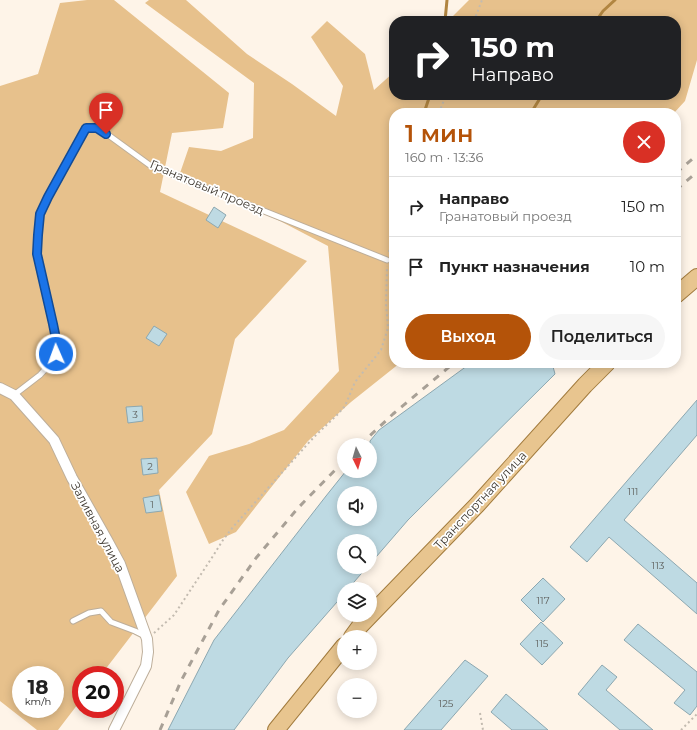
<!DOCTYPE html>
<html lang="ru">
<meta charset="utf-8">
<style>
:root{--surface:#fff;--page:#f6f6f6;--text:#222;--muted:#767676;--line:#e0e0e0;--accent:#b45309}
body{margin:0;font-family:Montserrat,sans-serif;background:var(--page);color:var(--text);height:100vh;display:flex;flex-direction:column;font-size:15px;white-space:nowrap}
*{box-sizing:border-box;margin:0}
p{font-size:13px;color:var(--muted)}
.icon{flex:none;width:22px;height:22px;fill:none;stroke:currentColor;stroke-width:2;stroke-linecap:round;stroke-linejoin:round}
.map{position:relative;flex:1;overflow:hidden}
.panel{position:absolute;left:389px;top:108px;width:292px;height:260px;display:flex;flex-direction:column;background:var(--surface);border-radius:16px;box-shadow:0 2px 10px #0003}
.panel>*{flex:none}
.guide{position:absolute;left:389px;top:16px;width:292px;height:84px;border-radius:16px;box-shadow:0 2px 10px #0003;background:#202124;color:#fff;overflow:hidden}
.needle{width:26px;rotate:175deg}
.tools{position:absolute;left:337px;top:438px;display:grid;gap:8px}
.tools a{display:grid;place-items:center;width:40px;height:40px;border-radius:50%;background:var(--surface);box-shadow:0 2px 10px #0003;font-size:20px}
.speed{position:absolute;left:12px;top:666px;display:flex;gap:8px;font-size:20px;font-weight:700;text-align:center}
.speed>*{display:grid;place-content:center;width:52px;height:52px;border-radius:50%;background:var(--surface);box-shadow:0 2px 10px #0003;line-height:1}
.speed small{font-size:10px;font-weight:400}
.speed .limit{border:6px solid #d22;background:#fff;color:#111}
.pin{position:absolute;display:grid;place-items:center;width:34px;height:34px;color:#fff;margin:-41px -17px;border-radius:50% 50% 50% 0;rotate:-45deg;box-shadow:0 0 4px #0007}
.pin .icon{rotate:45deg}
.me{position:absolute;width:44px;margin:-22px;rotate:358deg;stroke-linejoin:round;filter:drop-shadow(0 0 3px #0008)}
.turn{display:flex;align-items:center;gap:14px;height:84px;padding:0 16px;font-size:18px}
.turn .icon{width:52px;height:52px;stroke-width:2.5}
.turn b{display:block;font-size:28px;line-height:34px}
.round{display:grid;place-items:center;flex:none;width:42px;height:42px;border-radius:21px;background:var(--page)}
.headline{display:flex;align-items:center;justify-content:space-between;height:68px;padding:0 16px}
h1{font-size:24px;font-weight:600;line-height:30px;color:var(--accent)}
.action{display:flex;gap:8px;margin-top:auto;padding:8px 16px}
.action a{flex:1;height:46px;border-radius:24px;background:var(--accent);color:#fff;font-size:16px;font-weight:600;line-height:46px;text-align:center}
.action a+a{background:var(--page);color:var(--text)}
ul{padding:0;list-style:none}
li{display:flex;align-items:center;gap:12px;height:60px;padding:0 16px;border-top:1px solid var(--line)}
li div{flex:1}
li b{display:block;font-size:15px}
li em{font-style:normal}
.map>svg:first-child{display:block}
.green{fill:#e7c18c;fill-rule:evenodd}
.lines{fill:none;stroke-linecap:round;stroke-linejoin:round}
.stream{stroke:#b18541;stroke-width:3}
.building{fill:#bedae3;stroke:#8ca7b0;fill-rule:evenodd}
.lane-casing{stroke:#bdae9a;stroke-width:7}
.street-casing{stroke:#bdae9a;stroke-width:12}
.primary-casing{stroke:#a27b3d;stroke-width:18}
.path{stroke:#c3bbb0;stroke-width:2;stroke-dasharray:2 3;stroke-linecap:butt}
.lane{stroke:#fff;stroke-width:5}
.street{stroke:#fff;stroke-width:10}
.primary{stroke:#e8c58f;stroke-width:16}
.rail{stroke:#a8a096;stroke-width:3;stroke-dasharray:7 7;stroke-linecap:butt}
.route-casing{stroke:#114b97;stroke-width:10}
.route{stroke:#1a73e8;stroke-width:7}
.labels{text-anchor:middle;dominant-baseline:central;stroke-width:3.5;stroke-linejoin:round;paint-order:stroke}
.number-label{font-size:10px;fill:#5f615e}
.street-label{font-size:12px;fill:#3f3931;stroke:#fff}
</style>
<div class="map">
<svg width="697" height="730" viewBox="0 0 697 730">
<rect width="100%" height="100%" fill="#fef4e8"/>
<g class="green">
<path d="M87,0H114L229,93L223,128L172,133L160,192L307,261L235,339L212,434L159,490L177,576L101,675H81V700L58,730H37L0,701V86L38,74L60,3ZM21,675H55V709H21Z"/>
<path d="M149,0H186L247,54L292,84L336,116L343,86L311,37L327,21L365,54L374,90L394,72V95H676V21H448L469,0H697V60L685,101L674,113H394V363H400L351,402L308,441L269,490L236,532L209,544L186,492L209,456L249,444L284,430L339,371L328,246L280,221L179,176L189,147L221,151L253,138L254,83L145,3Z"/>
</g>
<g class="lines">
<g class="stream">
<path d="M445,21L447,0"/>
<path d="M596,21L603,11L615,0"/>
<path d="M424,113L430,95"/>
<path d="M531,113L542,95"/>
</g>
</g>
<g class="building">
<path d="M214,207L226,215L218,228L206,220Z"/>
<path d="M154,326L167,334L159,346L146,338Z"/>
<path d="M471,363H552L555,374L408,520L370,564V541H344V567H367L348,589H344V594L288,658L234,730H168L214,640L326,496L346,471H370V441L379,430ZM344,493H370V519H344Z"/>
<path d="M697,400V435L624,520L697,583V614L609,537L587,562L570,547Z"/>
<path d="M142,406L143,421L128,423L126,407Z"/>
<path d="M157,458L158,473L143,475L141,459Z"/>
<path d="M159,495L162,511L146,513L143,498Z"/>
<path d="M543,578L565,599L543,622L521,600Z"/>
<path d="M541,622L563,643L542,665L520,644Z"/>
<path d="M638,624L697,672V706L690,715L674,703L685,690L624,640Z"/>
<path d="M465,660L488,676L441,730H404Z"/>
<path d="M602,665L617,677L606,690L653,730H620L578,694Z"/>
<path d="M506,694L548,730H512L491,712Z"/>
</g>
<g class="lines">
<g class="lane-casing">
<g id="lane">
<path d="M14,395L40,375L49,365L56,354V339L53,324L37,254L38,235L40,214L47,197L86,128H97L107,134L151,166L387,260"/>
<path d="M73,621L89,613L101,611L111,622L135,631L145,636"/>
</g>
</g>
<g class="street-casing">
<path id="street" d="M0,388L14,395L54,440L72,478L107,540L120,564L147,639L148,652L146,666L114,730"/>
</g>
<g class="primary-casing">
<g id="primary">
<path d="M676,295L697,277"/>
<path d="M352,637L360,626L477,505L585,385L607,363"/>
<path d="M276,730L344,646"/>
</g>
</g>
<g class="path">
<path d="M474,21L482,0"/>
<path d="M439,113L446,95"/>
<path d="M389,252L392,235L394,230"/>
<path d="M154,633L174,615L213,556L223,540L233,527L314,437L338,414L345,406L355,382L381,350L388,328L386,304L387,266"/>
<path d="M480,713L483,730"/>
<path d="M681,730L697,714"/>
</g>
<use href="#lane" class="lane"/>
<use href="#street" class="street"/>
<use href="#primary" class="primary"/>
<g class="rail">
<path d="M676,173L697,155"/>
<path d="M676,190L697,172"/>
<path d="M360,445L393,414L454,363"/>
<path d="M160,730L181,681L219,610L256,558L298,508L344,461"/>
</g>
</g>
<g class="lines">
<g class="route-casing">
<path id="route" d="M56,354V339L53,324L37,254L38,235L40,214L48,197L86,128H97L106,134"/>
</g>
<use href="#route" class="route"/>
</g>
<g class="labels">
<g class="number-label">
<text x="135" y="414">3</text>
<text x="150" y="466">2</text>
<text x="633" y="491">111</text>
<text x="152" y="504">1</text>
<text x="658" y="565">113</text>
<text x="543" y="600">117</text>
<text x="542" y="643">115</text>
<text x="446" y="703">125</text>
</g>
<g class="street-label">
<text transform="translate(207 187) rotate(23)">Гранатовый проезд</text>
<text transform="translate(480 500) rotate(-47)">Транспортная улица</text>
<text transform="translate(98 527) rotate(62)">Заливная улица</text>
</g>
</g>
</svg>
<div class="tools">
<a><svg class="needle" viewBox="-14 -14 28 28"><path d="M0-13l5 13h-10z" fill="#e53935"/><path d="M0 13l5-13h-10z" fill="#767676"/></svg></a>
<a><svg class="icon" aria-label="sound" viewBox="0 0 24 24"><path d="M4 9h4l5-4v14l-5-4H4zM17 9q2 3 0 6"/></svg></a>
<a><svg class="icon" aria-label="search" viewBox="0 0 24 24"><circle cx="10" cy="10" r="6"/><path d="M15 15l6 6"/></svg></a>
<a><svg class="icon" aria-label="layers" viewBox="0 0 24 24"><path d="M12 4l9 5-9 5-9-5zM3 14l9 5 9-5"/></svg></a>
<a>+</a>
<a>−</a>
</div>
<div class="speed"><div>18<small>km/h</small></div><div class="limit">20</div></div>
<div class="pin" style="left:106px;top:134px;background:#d93025"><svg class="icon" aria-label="arrive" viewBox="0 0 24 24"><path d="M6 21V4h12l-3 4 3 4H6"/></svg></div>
<svg class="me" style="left:56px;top:354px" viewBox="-20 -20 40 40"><circle r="17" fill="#1a73e8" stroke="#fff" stroke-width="3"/><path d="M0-11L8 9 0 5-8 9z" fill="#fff"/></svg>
<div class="guide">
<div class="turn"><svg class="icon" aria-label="right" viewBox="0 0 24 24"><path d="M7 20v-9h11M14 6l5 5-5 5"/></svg><div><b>150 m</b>Направо</div></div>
</div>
<section class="panel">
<div class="headline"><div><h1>1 мин</h1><p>160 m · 13:36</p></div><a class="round" style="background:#d93025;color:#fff"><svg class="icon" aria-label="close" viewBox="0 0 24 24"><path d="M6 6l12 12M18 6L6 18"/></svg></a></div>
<ul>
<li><svg class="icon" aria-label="right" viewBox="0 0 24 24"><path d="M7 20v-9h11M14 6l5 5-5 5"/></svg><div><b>Направо</b><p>Гранатовый проезд</p></div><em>150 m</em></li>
<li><svg class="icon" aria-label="arrive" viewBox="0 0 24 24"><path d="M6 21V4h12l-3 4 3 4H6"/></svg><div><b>Пункт назначения</b></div><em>10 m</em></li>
</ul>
<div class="action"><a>Выход</a><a>Поделиться</a></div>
</section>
</div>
